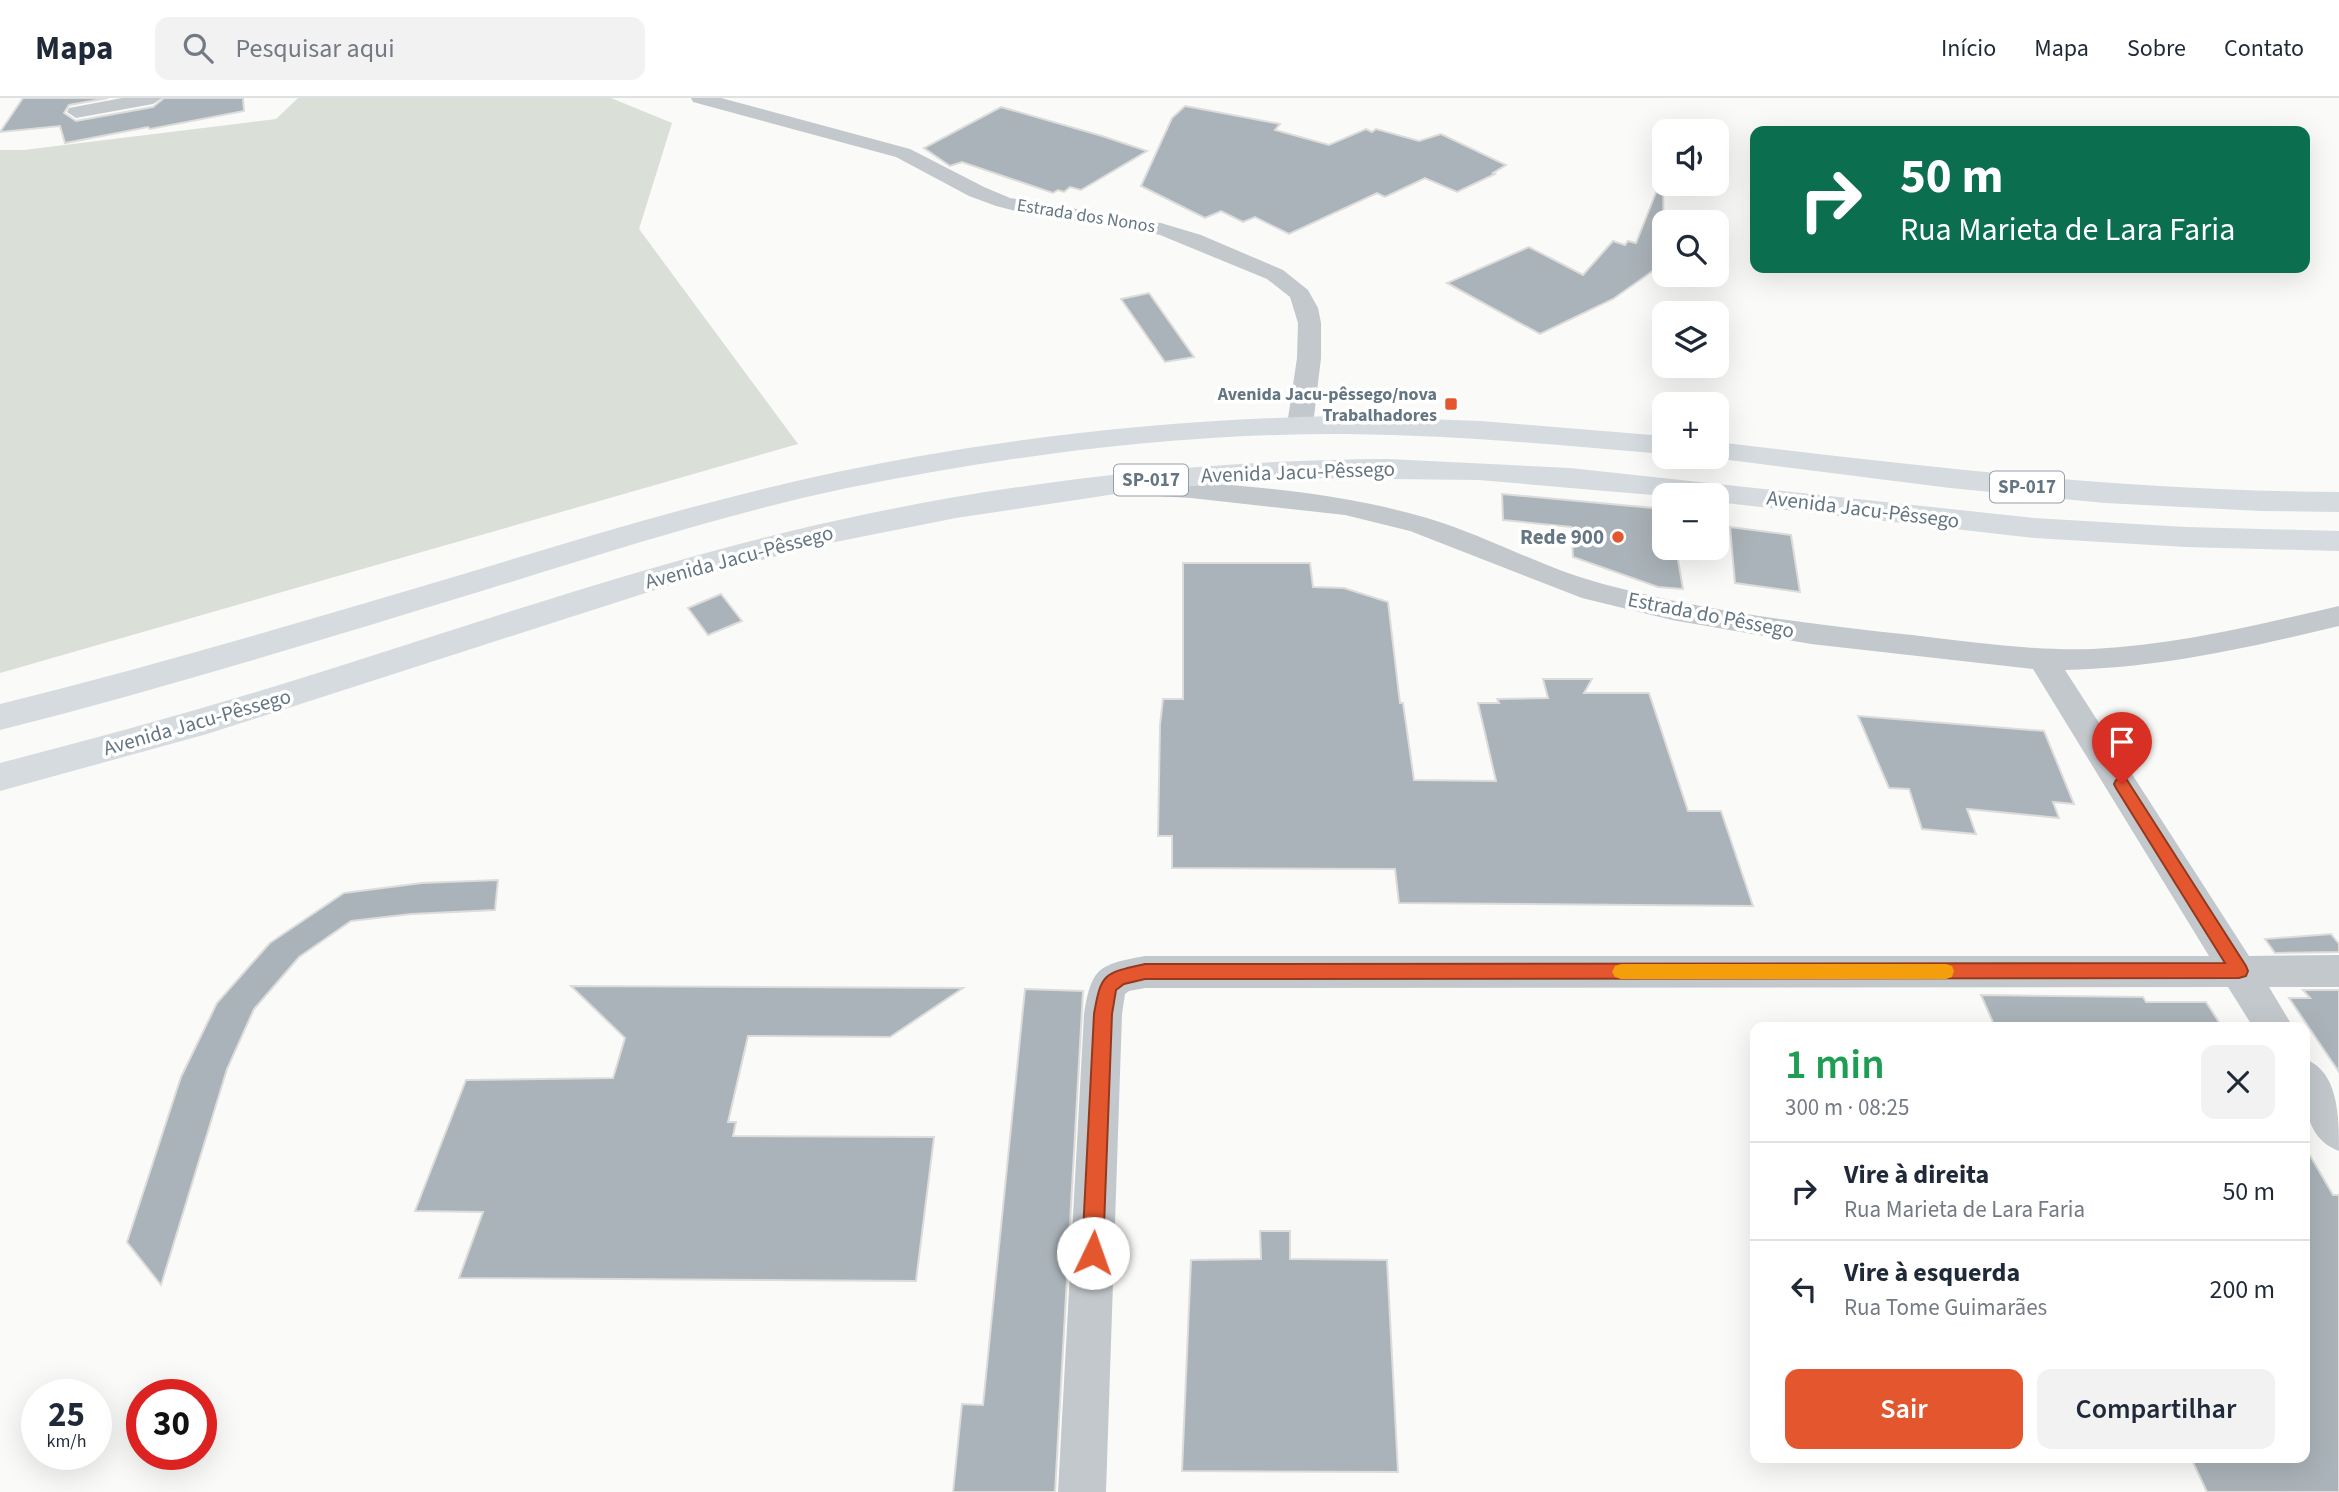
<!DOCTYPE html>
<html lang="pt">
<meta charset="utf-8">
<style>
:root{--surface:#fff;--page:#f2f2f3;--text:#1f2937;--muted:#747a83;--line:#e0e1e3;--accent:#e4572e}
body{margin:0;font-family:"Source Sans 3",sans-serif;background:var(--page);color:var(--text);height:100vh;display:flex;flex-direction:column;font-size:26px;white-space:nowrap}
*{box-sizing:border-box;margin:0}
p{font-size:23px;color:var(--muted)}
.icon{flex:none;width:38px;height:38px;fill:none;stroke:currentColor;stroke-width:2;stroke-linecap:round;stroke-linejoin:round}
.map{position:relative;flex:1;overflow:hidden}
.drawer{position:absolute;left:1750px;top:924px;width:560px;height:441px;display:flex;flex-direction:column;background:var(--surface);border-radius:14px;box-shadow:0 7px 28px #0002}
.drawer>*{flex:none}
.guide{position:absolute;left:1750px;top:28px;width:560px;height:147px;border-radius:14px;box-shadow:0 7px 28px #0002;background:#0b6e4f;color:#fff;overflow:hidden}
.fabs{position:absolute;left:1652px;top:21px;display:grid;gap:14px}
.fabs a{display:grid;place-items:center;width:77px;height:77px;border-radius:14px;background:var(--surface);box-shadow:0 7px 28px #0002;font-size:35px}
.speed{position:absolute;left:21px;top:1281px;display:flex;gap:14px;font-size:35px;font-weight:700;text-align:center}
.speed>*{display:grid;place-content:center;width:91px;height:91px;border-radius:50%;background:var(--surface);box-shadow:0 7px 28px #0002;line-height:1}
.speed small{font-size:18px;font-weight:400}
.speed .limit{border:10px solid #d22;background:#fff;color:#111}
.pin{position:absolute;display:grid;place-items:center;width:60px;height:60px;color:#fff;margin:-72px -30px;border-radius:50% 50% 50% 0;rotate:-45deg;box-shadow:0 0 7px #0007}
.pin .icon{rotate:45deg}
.me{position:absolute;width:77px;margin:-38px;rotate:3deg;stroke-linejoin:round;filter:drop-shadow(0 0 5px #0008)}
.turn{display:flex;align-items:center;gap:24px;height:147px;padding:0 35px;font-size:32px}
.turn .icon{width:91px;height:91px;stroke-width:2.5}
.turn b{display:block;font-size:49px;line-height:60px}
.round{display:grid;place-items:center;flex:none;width:74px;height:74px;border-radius:14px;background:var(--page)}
.overview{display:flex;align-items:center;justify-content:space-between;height:119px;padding:0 35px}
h1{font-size:42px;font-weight:600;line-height:52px;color:#1e9e55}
.button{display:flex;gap:14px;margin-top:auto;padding:14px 35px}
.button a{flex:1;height:80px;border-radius:14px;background:var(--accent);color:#fff;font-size:28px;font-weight:600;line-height:80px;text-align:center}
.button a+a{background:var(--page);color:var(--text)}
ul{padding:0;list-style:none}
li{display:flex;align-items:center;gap:21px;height:98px;padding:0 35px;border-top:2px solid var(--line)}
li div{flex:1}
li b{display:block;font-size:26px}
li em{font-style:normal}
header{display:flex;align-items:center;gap:42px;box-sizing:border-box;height:98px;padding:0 35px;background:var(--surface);border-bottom:2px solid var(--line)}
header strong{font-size:33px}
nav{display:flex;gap:38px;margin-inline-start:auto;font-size:24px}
.search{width:490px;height:63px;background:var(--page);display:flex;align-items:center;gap:18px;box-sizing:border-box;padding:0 24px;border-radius:14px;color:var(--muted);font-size:26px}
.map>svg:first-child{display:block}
.green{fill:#dadfd7}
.building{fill:#aab3b9;stroke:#dcdcda;stroke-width:2}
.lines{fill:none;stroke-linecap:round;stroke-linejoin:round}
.street{fill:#c3c8cc;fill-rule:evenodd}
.highway{fill:#d6dbdf;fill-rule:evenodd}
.route{fill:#e4572e;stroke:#94391e;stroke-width:2}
.slow{fill:#f59e0b}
.poi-dot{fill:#e4572e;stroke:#fff;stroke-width:2.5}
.labels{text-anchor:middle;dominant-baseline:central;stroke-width:7;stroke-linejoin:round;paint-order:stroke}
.far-street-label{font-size:18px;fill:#657683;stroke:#fff}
.far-poi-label{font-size:18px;font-weight:bold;fill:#657683;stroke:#fff;text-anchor:end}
.shield{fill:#fff;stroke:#939fa8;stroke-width:2}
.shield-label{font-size:19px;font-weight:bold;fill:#657683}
.street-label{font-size:21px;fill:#657683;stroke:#fff}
.poi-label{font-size:21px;font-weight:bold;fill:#657683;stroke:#fff;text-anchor:end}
</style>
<header>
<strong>Mapa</strong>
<div class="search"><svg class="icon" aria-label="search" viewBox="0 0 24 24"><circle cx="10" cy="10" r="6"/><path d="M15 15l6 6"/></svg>Pesquisar aqui</div>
<nav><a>Início</a><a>Mapa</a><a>Sobre</a><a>Contato</a></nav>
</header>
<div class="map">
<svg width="2339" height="1394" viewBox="0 0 2339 1394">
<rect width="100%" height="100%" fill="#fafaf8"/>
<path class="green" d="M298,0H611L672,25L639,131L798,346L0,575V52H24L276,21Z"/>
<g class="building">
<path d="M23,0H108L69,7L64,15L76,23L153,9L164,0H243L244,13L150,31L148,29L65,45L60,28L0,34Z"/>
<path d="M1185,8L1280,26L1275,32L1329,47L1366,31L1372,34L1376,31L1419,43L1441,36L1506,67L1493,75L1495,76L1457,94L1425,80L1385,99L1377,95L1289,136L1255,119L1243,124L1221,113L1205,120L1141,88L1172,20Z"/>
<path d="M1001,9L1102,38L1147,53L1081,92L1070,89L1064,94L1058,92L1053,95L962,64L950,68L924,50Z"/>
<path d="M1663,77L1664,165L1613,201L1540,236L1447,185L1529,149L1583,177L1613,143L1625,147L1628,143L1636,145Z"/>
<path d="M1149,195L1194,259L1165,264L1121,201Z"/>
<path d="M1502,396L1664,411V450H1676L1683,491L1658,489L1573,459L1571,429L1503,422Z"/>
<path d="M1730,429L1791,437L1800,494L1735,485Z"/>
<path d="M1183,465H1310L1313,489L1344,490L1388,504L1400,605H1403L1414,682L1496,683L1478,605H1499L1497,601L1548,600L1543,581H1592L1584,595H1649L1688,713H1721L1753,808L1399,805L1395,771L1172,770V738H1158L1160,627L1163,601H1183Z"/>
<path d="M721,496L742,523L708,537L688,510Z"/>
<path d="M1858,618L2044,633L2074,706L2053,704L2059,720L1967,711L1976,736L1922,731L1909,691L1889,690Z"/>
<path d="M498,782L495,812L411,816L351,823L299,859L254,911L227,971L161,1187L127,1144L181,979L217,905L270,845L344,795L422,785Z"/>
<path d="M2331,836L2339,846V854L2275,855L2265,841Z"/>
<path d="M571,888L963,890L890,939L748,938L728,1024H736L733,1038L934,1039L916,1183L459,1180L483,1114L415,1113L466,982L613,980L625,940Z"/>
<path d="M1025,891L1083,893L1055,1394H953L962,1306L983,1307Z"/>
<path d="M2303,892H2339V974L2289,900H2310Z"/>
<path d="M1981,897L2143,899L2146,904H2206L2222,929H1995Z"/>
<path d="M2305,1049L2333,1097H2339V1394H2207L2191,1360H2305Z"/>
<path d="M1260,1133H1290V1161L1387,1162L1398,1374L1182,1373L1191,1162L1261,1161Z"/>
</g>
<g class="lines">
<g class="street">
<path d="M122,0H162L153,6L76,20L67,14L69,10Z"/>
<path d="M691,0H721L910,51L984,89L1010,100L1161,125L1201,137L1283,172L1308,192L1318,210L1321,225V260L1313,327L1309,332L1300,335L1291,332L1287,327L1297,260L1298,225L1290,199L1267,181L1160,137L1123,129L1036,118L996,108L969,98L896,59L693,4Z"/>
<path d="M1117,381C1220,385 1328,391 1427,420C1487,438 1543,470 1603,486C1704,513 1808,526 1912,537C1972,544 2032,553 2093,551C2177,547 2257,527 2339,508V528C2248,550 2159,570 2065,572L2249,858L2339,857V889H2269L2293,929H2253L2228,889L1145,890L1129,893L1125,896L1122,916L1106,1394H1058L1084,916C1092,868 1099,867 1145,858H2209L2033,571L1811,546L1672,522L1582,500L1410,433L1345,417L1191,400L1108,395L1104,389L1108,383Z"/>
<path d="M2305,961C2339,974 2339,1019 2339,1053C2300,1038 2305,995 2305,961Z"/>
</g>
<g class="highway">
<path d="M1343,318L1481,323L1664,338V356C1559,347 1454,337 1348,336C1180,335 1012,357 847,390C725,416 605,455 485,492C324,541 163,591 0,632V606C157,567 312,521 467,475C582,440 697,405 814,379C988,341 1165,321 1343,318Z"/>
<path d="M1717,344C1924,369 2130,393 2339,394V414L2261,413L2105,405L1950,390L1706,359H1717Z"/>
<path d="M1388,361L1570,370L2034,420L2186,429L2339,433V453L2186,449L2034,440L1717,404V397L1664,398L1479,382L1297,380L1142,392L956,420L815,448L683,483L207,636L0,693V665C93,641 185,616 276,588C447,535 617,475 791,433C987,386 1187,362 1388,361Z"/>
</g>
</g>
<path class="route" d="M2122,680L2127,682L2246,868L2248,873L2246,878L2239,880L1145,881L1124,886L1116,892L1112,916L1103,1155L1100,1162L1093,1165L1085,1162L1082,1155L1094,916C1101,875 1104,875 1145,866L2225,865L2116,690L2114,686L2116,682Z"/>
<path class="slow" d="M1621,866H1946L1952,868L1954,873L1952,879L1946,881H1621L1615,879L1612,874L1615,868Z"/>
<g class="poi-dot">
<rect x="1444" y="299" width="14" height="14" rx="3.5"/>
<circle cx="1618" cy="439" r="7"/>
</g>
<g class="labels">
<g class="far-street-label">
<text transform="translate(1086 118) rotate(9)">Estrada dos Nonos</text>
</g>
<g class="far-poi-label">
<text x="1437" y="296">Avenida Jacu-pêssego/nova<tspan x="1437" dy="21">Trabalhadores</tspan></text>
</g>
<g class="shield">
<rect x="1114" y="366.5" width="74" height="31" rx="5"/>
<rect x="1990" y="373.5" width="74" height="31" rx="5"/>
</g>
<g class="shield-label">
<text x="1151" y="382">SP-017</text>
<text x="2027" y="389">SP-017</text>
</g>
<g class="street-label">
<text transform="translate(1298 374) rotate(-2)">Avenida Jacu-Pêssego</text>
<text transform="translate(1863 411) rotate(7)">Avenida Jacu-Pêssego</text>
<text transform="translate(739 459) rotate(-15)">Avenida Jacu-Pêssego</text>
<text transform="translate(1711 517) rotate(11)">Estrada do Pêssego</text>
<text transform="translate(197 624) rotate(-16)">Avenida Jacu-Pêssego</text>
</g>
<g class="poi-label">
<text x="1604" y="439">Rede 900</text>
</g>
</g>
</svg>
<div class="fabs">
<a><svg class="icon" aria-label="sound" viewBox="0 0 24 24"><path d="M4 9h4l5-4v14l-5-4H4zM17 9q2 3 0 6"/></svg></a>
<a><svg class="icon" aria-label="search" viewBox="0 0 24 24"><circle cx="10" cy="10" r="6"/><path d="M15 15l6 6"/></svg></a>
<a><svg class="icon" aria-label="layers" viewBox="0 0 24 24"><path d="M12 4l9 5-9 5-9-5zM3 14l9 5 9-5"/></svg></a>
<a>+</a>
<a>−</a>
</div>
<div class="speed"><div>25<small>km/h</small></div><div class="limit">30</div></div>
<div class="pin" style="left:2122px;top:686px;background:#d93025"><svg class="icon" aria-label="arrive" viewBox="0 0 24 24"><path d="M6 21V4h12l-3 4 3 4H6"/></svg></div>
<svg class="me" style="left:1093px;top:1155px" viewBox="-20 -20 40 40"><circle r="19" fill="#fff"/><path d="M0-13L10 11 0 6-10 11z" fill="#e4572e"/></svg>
<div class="guide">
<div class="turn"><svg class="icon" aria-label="right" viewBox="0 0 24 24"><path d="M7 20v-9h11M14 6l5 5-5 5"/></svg><div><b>50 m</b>Rua Marieta de Lara Faria</div></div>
</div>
<section class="drawer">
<div class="overview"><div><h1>1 min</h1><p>300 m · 08:25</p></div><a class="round"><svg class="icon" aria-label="close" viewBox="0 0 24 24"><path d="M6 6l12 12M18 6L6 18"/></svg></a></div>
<ul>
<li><svg class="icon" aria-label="right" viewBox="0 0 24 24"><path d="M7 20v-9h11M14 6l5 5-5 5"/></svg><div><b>Vire à direita</b><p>Rua Marieta de Lara Faria</p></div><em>50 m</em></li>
<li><svg class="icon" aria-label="left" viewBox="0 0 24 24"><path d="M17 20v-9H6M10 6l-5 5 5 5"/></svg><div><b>Vire à esquerda</b><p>Rua Tome Guimarães</p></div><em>200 m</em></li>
</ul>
<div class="button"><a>Sair</a><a>Compartilhar</a></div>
</section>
</div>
